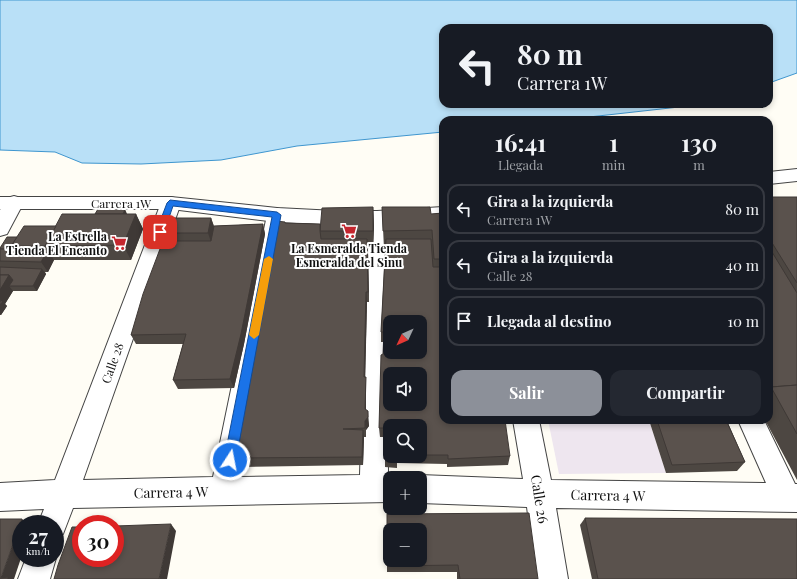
<!DOCTYPE html>
<html lang="es">
<meta charset="utf-8">
<style>
:root{--surface:#171b24;--page:#242831;--text:#f1f3f6;--muted:#9ea1a6;--line:#363941;--accent:#8c9099}
body{margin:0;font-family:"Playfair Display",serif;background:var(--page);color:var(--text);height:100vh;display:flex;flex-direction:column;font-size:15px;white-space:nowrap}
*{box-sizing:border-box;margin:0}
p{font-size:13px;color:var(--muted)}
.icon{flex:none;width:22px;height:22px;fill:none;stroke:currentColor;stroke-width:2;stroke-linecap:round;stroke-linejoin:round}
.map{position:relative;flex:1;overflow:hidden}
.details{position:absolute;left:439px;top:116px;width:334px;height:308px;display:flex;flex-direction:column;background:var(--surface);border-radius:12px;box-shadow:0 2px 6px #0003}
.details>*{flex:none}
.top-card{position:absolute;left:439px;top:24px;width:334px;height:84px;border-radius:12px;box-shadow:0 2px 6px #0003;background:#171b24;color:var(--text);overflow:hidden}
.needle{width:26px;rotate:226deg}
.buttons{position:absolute;left:383px;top:315px;display:grid;gap:8px}
.buttons a{display:grid;place-items:center;width:44px;height:44px;border-radius:8px;background:var(--surface);box-shadow:0 2px 6px #0003;font-size:20px}
.speed{position:absolute;left:12px;top:515px;display:flex;gap:8px;font-size:20px;font-weight:700;text-align:center}
.speed>*{display:grid;place-content:center;width:52px;height:52px;border-radius:50%;background:var(--surface);box-shadow:0 2px 6px #0003;line-height:1}
.speed small{font-size:10px;font-weight:400}
.speed .limit{border:6px solid #d22;background:#fff;color:#111}
.pin{position:absolute;display:grid;place-items:center;width:34px;height:34px;color:#fff;margin:-17px;border-radius:8px;box-shadow:0 2px 6px #0006}
.me{position:absolute;width:44px;margin:-22px;rotate:11deg;stroke-linejoin:round;filter:drop-shadow(0 0 3px #0008)}
.turn{display:flex;align-items:center;gap:14px;height:84px;padding:0 12px;font-size:18px}
.turn .icon{width:52px;height:52px;stroke-width:2.5}
.turn b{display:block;font-size:28px;line-height:34px}
.eta{display:flex;justify-content:space-evenly;align-items:center;height:68px;text-align:center}
.eta b{font-size:24px;font-weight:700;line-height:28px}
.primary-button{display:flex;gap:8px;margin-top:auto;padding:8px 12px}
.primary-button a{flex:1;height:46px;border-radius:12px;background:var(--accent);color:#fff;font-size:16px;font-weight:700;line-height:46px;text-align:center}
.primary-button a+a{background:var(--page);color:var(--text)}
ul{padding:0;list-style:none}
li{display:flex;align-items:center;gap:12px;height:50px;margin:0 8px 6px;padding:0 4px;border:2px solid var(--line);border-radius:12px}
li div{flex:1}
li b{display:block;font-size:15px}
li em{font-style:normal}
.map>svg:first-child{display:block}
.industrial{fill:#eee6ef}
.water{fill:#b9e0f7;stroke:#3f96cf}
.lines{fill:none;stroke-linecap:round;stroke-linejoin:round}
.minor-casing{stroke:#444;stroke-width:2}
.tertiary-casing{stroke:#444;stroke-width:2}
.minor{fill:#fff;fill-rule:evenodd}
.tertiary{fill:#fff;fill-rule:evenodd}
.wall{fill:#4d4742;fill-rule:evenodd}
.shaded-wall{fill:#3f3936}
.building{fill:#5a524d;stroke:#3f3936;fill-rule:evenodd}
.route{fill:#1a73e8;stroke:#114b97}
.slow{fill:#f59e0b}
.labels{text-anchor:middle;dominant-baseline:central;stroke-width:4;stroke-linejoin:round;paint-order:stroke}
.street-label{font-size:12px;fill:#111;stroke:#fff}
.poi-label{font-size:12px;font-weight:bold;fill:#111;stroke:#fff;text-anchor:end}
.near-street-label{font-size:14px;fill:#111;stroke:#fff}
</style>
<div class="map">
<svg width="797" height="579" viewBox="0 0 797 579">
<rect width="100%" height="100%" fill="#fffdf5"/>
<path class="industrial" d="M548,420H649L666,473L559,474Z"/>
<path class="water" d="M0,0H797V73L769,83V28H443V104H706L562,120H443V132L297,146L221,160L141,164L82,163L55,152L0,150Z"/>
<g class="lines">
<g class="minor-casing">
<g id="minor">
<path d="M14,196L21,198L24,202L7,234L0,236V210L7,198Z"/>
<path d="M171,197L178,199L181,203L83,480L213,477L267,215L270,210L277,208L284,210L287,215L241,477L360,475L367,218L370,213L377,211L384,213L387,218L388,474L399,478H390V502L73,508L63,534L55,538V524H38L44,509L0,511V483L55,480L161,203L164,199Z"/>
<path d="M513,420H539L551,480L766,483L738,420H764L795,484H797V512L556,508L568,579H536L527,507L420,503V478H413L420,475L523,479Z"/>
<path d="M55,555L56,558L50,579H18L26,558H55Z"/>
</g>
</g>
<g class="tertiary-casing">
<g id="tertiary">
<path d="M797,169V181L769,184V172Z"/>
<path d="M0,197H171L277,208L336,211H377L443,207V221L377,225H336L277,222L171,209H0Z"/>
</g>
</g>
<use href="#minor" class="minor"/>
<use href="#tertiary" class="tertiary"/>
</g>
<g class="wall">
<path d="M769,197H797V480L765,420H769Z"/>
<path d="M373,207L374,226L373,249H368L369,302H367L365,377L366,387V409L369,426L366,430V437H364L363,465L240,467L236,458L241,434L239,430L246,404L285,222L286,223L320,224Z"/>
<path d="M382,207L431,214L443,213V420L510,456L508,465L447,467V464L397,463V468L385,467V437H380L379,428L383,354L384,342H381V332L385,249H384ZM420,426V456H390Z"/>
<path d="M127,214H136L143,229L131,260H54L48,272H45L46,274L37,291H13L5,304L7,306L1,315H0V248L17,237L56,226Z"/>
<path d="M211,218L214,226L263,224L265,234L244,344L234,388L178,389L173,380L183,344H136L131,335L163,241L160,233Z"/>
<path d="M649,420H738L736,422L728,423L745,462L737,471L666,473Z"/>
<path d="M387,514L538,579H457V572H387Z"/>
<path d="M585,518L797,579H592L580,525Z"/>
</g>
<g class="shaded-wall">
<path d="M373,207L374,226L373,249Z"/>
<path d="M125,209L127,214L118,224Z"/>
<path d="M136,214L143,229L131,260L123,245Z"/>
<path d="M211,218L217,236L214,251L208,233Z"/>
<path d="M263,224L265,234L244,344L234,388L230,379Z"/>
<path d="M367,239L368,250L369,302L368,292Z"/>
<path d="M48,250L54,260L48,272L41,262Z"/>
<path d="M42,269L46,274L37,291L33,286Z"/>
<path d="M9,275L16,285L9,286L13,291L5,304L7,306L1,315L0,314V305L2,302L0,300V290Z"/>
<path d="M366,292L367,302L365,387L364,377Z"/>
<path d="M366,377V418L365,409Z"/>
<path d="M368,411L369,426L366,430L365,421Z"/>
<path d="M363,430L364,438L363,465L362,457Z"/>
<path d="M22,519L28,524H21V558L14,579H4L1,578Z"/>
<path d="M171,524L176,531L167,579H159Z"/>
</g>
<g class="building">
<path d="M769,197H797V283L769,238Z"/>
<path d="M373,207V231H320L322,208Z"/>
<path d="M382,207H430L431,214L443,213V259H434L432,230L383,231Z"/>
<path d="M98,209H125L123,214H95Z"/>
<path d="M62,214H136L123,245L45,246Z"/>
<path d="M164,218H211L208,233H160Z"/>
<path d="M276,221L285,222V223L320,224V231L321,239H367L368,292H366L364,377H366L365,409L368,411V417L365,421V428L343,429L363,430L362,457L236,458L241,430H239L246,404Z"/>
<path d="M263,224L241,334L230,379L173,380L186,334L131,335L143,294L163,241H211L214,226Z"/>
<path d="M24,226H56L45,246H46H11Z"/>
<path d="M7,237H17L11,246L14,249H0V248Z"/>
<path d="M386,239H431L433,267H443V420H505L510,456L448,459V455H420V426H390V456H397V459H384L385,428H379L381,355L383,354L384,332H381ZM390,322H420V352H390ZM390,374H420V404H390Z"/>
<path d="M769,247L797,293V385L771,387L769,389Z"/>
<path d="M0,249L48,250L41,262L0,261Z"/>
<path d="M0,267L42,269L33,286H9L13,280L9,275H0Z"/>
<path d="M0,275H9L0,290Z"/>
<path d="M0,301H3L0,305Z"/>
<path d="M797,385V434L771,387Z"/>
<path d="M657,420H726L745,462L672,465Z"/>
<path d="M529,513L538,579H460L458,565L387,566V514ZM390,530H420V560H390Z"/>
<path d="M585,518L797,519V579H598Z"/>
<path d="M0,519H22L1,578L8,577V579H0Z"/>
<path d="M171,524L159,579H54L58,565L72,527H81V558H115V526Z"/>
</g>
<path class="route" d="M170,200L277,212L281,215L236,460L234,464L230,466L226,464L224,460L272,217L173,206L164,232L160,235L157,234L156,232L167,203Z"/>
<path class="slow" d="M269,256L273,259L259,335L254,339L249,335L264,259Z"/>
<defs>
<g id="supermarket-bare" transform="scale(1.2)"><path d="M-6-5.5h2.5l.6 2H6L4.5 2H-2.5L-4.4-4H-6ZM-1.5 3.2a1.3 1.3 0 1 0 .1 0ZM3 3.2a1.3 1.3 0 1 0 .1 0Z" fill="#c4262e" stroke="#fff" stroke-width="2.5" paint-order="stroke"/></g>
</defs>
<g fill-rule="evenodd">
<use href="#supermarket-bare" x="349" y="231"/>
<use href="#supermarket-bare" x="119" y="243"/>
</g>
<g class="labels">
<g class="street-label">
<text x="121" y="203">Carrera 1W</text>
<text transform="translate(112 363) rotate(-70)">Calle 28</text>
</g>
<g class="poi-label">
<text x="107" y="236">La Estrella<tspan x="107" dy="14">Tienda El Encanto</tspan></text>
<text x="349" y="248" text-anchor="middle">La Esmeralda Tienda<tspan x="349" dy="14">Esmeralda del Sinu</tspan></text>
</g>
<g class="near-street-label">
<text transform="translate(171 492) rotate(-1)">Carrera 4 W</text>
<text transform="translate(608 495) rotate(1)">Carrera 4 W</text>
<text transform="translate(540 499) rotate(81)">Calle 26</text>
</g>
</g>
</svg>
<div class="buttons">
<a><svg class="needle" viewBox="-14 -14 28 28"><path d="M0-13l5 13h-10z" fill="#e53935"/><path d="M0 13l5-13h-10z" fill="#9ea1a6"/></svg></a>
<a><svg class="icon" aria-label="sound" viewBox="0 0 24 24"><path d="M4 9h4l5-4v14l-5-4H4zM17 9q2 3 0 6"/></svg></a>
<a><svg class="icon" aria-label="search" viewBox="0 0 24 24"><circle cx="10" cy="10" r="6"/><path d="M15 15l6 6"/></svg></a>
<a>+</a>
<a>−</a>
</div>
<div class="speed"><div>27<small>km/h</small></div><div class="limit">30</div></div>
<div class="pin" style="left:160px;top:232px;background:#d93025"><svg class="icon" aria-label="arrive" viewBox="0 0 24 24"><path d="M6 21V4h12l-3 4 3 4H6"/></svg></div>
<svg class="me" style="left:230px;top:460px" viewBox="-20 -20 40 40"><circle r="17" fill="#1a73e8" stroke="#fff" stroke-width="3"/><path d="M0-11L8 9 0 5-8 9z" fill="#fff"/></svg>
<div class="top-card">
<div class="turn"><svg class="icon" aria-label="left" viewBox="0 0 24 24"><path d="M17 20v-9H6M10 6l-5 5 5 5"/></svg><div><b>80 m</b>Carrera 1W</div></div>
</div>
<section class="details">
<div class="eta">
<div><b>16:41</b><p>Llegada</p></div>
<div><b>1</b><p>min</p></div>
<div><b>130</b><p>m</p></div>
</div>
<ul>
<li><svg class="icon" aria-label="left" viewBox="0 0 24 24"><path d="M17 20v-9H6M10 6l-5 5 5 5"/></svg><div><b>Gira a la izquierda</b><p>Carrera 1W</p></div><em>80 m</em></li>
<li><svg class="icon" aria-label="left" viewBox="0 0 24 24"><path d="M17 20v-9H6M10 6l-5 5 5 5"/></svg><div><b>Gira a la izquierda</b><p>Calle 28</p></div><em>40 m</em></li>
<li><svg class="icon" aria-label="arrive" viewBox="0 0 24 24"><path d="M6 21V4h12l-3 4 3 4H6"/></svg><div><b>Llegada al destino</b></div><em>10 m</em></li>
</ul>
<div class="primary-button"><a>Salir</a><a>Compartir</a></div>
</section>
</div>
